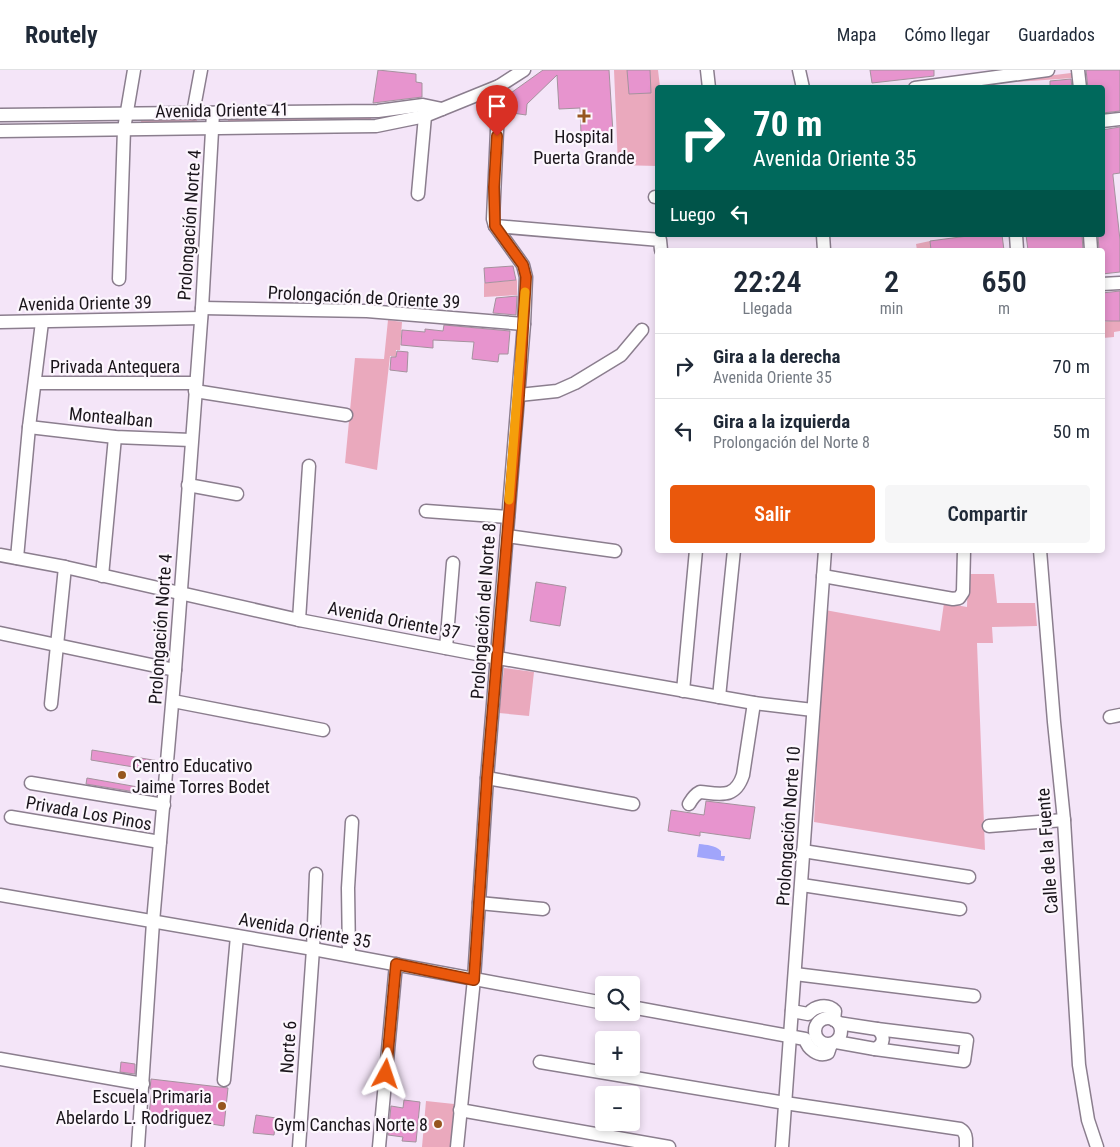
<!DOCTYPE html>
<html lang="es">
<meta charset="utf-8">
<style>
:root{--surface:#fff;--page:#f6f6f7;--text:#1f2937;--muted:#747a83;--line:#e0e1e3;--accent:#ea580c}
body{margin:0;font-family:"Roboto Condensed",sans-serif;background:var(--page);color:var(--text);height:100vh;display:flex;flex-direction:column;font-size:19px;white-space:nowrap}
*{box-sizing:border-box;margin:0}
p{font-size:16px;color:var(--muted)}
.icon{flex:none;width:28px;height:28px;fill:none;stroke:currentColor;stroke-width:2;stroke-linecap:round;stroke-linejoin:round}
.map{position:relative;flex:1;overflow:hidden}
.drawer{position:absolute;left:655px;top:178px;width:450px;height:305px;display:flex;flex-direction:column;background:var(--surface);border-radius:5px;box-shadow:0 2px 8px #0003}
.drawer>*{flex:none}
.hud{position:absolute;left:655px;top:15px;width:450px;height:152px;border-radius:5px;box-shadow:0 2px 8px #0003;background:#00695c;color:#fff;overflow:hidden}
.tools{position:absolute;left:595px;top:906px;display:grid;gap:10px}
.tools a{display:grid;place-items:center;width:45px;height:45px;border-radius:5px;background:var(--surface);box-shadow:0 2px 8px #0003;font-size:25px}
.pin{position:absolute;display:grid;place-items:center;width:42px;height:42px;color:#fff;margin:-51px -21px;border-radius:50% 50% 50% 0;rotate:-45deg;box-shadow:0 0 5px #0007}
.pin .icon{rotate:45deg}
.me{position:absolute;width:55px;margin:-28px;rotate:5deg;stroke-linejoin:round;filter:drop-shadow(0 0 4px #0008)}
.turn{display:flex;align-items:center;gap:18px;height:105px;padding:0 15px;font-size:22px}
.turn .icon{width:65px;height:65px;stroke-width:2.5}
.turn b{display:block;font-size:35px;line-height:42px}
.then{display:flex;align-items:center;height:48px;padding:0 15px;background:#0003;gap:10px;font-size:19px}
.eta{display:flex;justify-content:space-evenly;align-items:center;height:85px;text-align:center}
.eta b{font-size:30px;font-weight:600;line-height:35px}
.button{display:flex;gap:10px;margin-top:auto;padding:10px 15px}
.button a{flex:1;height:58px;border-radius:5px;background:var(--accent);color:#fff;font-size:20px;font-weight:600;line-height:58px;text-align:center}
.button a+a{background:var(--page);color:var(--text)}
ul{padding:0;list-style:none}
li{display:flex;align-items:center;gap:15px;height:65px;padding:0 15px;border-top:1px solid var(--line)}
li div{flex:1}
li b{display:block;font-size:19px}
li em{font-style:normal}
header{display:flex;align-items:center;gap:30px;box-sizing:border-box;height:70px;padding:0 25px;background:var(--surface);border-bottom:1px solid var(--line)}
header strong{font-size:24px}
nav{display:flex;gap:28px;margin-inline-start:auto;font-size:18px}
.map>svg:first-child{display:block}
.green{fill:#eaa9bd}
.water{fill:#a1a5fb}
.building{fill:#e794ce;stroke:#a5929e}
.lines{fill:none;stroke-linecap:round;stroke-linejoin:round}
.minor-casing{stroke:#8b7e8e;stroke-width:15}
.minor{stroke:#fff;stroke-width:12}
.route-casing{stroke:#983908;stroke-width:12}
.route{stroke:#ea580c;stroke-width:9}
.slow{stroke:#f59e0b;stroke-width:9}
.poi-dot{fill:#96561f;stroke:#fcf6fd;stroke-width:2}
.labels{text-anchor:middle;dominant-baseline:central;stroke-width:4.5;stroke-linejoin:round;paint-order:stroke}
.street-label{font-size:18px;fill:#1a151b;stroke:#fcf6fd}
.poi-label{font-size:18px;fill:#1a151b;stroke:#fcf6fd;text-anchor:end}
</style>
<header>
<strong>Routely</strong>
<nav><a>Mapa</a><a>Cómo llegar</a><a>Guardados</a></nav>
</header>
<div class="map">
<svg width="1120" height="1077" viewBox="0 0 1120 1077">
<rect width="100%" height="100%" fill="#f4e5f8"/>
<g class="green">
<path d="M614,0H658L660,17L658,18L657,96L618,95Z"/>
<path d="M1071,3L1073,8L1015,12L1014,10Z"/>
<path d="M371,48V50L308,52L228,51V49Z"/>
<path d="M118,49V51L0,52V50Z"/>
<rect x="141" y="49" width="56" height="3"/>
<path d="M930,171L931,180H917L916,174Z"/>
<path d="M517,210V225L484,227V213Z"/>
<path d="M388,250L402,252L400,280H396V287L390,286L377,400L345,393L355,288L384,289Z"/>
<path d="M1120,250V261L1114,262V267L1103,268L1102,252Z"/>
<path d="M968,504H994L997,533H1035L1037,556L992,557L993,573H977L985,780L814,752L825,540L940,561L944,533L967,537Z"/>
<path d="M504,598L534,602L529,646L499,643Z"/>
<path d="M426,1031L454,1034L451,1077H422Z"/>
</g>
<path class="water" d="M699,774C707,775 715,775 721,781V786H725L724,791L697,787Z"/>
<g class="building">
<path d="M378,0L416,4V12L422,13V27L373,33Z"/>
<path d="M543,0H609L613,63L581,64L580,38L559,39L557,5L527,34L526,45L506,42L508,25Z"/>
<path d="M627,0H650L651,23L629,24Z"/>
<path d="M870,0H934V6L872,13Z"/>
<path d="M1086,0H1120V41L1102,43V18H1088Z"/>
<path d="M1071,9L1072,18H1050V11Z"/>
<path d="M1120,57V103L1113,104V106L1120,170V202L1102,204V180H1099L1098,165H1102V60Z"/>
<path d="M975,165H1002L1004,180H931L930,171Z"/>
<path d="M1026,165H1082L1083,180H1028Z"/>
<path d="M513,196L516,210L485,213L484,198Z"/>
<path d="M1120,221V251H1102V223Z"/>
<path d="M517,226L516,245L493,243L496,228Z"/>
<path d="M444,255L510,261L508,284H499L498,292L472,289L474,272L433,270V278L401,275L402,260L425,262V259L443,261Z"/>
<path d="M397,281L408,282L407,302L390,300L391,287H396Z"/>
<path d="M536,512L566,517L560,556L530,551Z"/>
<path d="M92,680L159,691L158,701L91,690Z"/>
<path d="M87,708L155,720L154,725L86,714Z"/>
<path d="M706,731L755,737L750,769L700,762V766L668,761L671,740L704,745Z"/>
<path d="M121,992L135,994V1004L120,1002Z"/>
<path d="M151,1009L228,1018L224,1056L149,1044L152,1019H150Z"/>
<path d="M404,1030L420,1032L416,1072L402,1071L403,1067L388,1065L391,1036L403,1038Z"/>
<path d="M256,1045L276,1048L274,1065L253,1063Z"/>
</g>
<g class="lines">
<g class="minor-casing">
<g id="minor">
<path d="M707,0L709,18"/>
<path d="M799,0L803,18"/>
<path d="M1078,0L1080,18"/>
<path d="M915,18L1048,0"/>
<path d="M193,43L201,0"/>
<path d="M0,45L378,41L423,35L442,39"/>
<path d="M1102,51L1120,49"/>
<path d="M0,61L376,56L425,46L499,16L524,0"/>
<path d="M418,124L425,46L424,39"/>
<path d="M655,127H658"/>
<path d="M495,156L660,170L661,180"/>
<path d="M823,165L824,180"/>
<path d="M1016,165L1017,180"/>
<path d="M1090,165L1091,180"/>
<path d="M119,209L124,59L134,0"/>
<path d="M1102,214L1120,213"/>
<path d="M202,238L367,241L524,254"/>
<path d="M0,252L201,248"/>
<path d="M35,313H196"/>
<path d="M195,321L346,345"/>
<path d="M519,325L557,321L575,313L621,285L642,260"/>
<path d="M29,357L115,367L191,370"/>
<path d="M188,415L237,424"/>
<path d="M426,441L508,447"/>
<path d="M507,466L615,481"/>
<path d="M1040,480L1054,652L1064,750L1079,995L1088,1050L1097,1077"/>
<path d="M0,485L65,497L299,550L498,588L754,633L813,640"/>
<path d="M17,488L29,357L42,252"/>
<path d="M102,506L115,367"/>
<path d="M823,506L953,529L959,528L963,522L964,480"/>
<path d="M299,550L309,396"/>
<path d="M0,563L175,600"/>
<path d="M446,578L453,493"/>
<path d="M683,621L696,480"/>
<path d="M719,627L734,480"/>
<path d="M173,631L323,660"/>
<path d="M51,634L65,497"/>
<path d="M1110,647L1120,645"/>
<path d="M487,708L633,734"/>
<path d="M31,713L164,735"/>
<path d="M689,734C692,729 694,725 700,722C721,724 735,729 743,705L754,633"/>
<path d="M11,747L160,772"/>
<path d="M989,756L1064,750"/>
<path d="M803,781L969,807"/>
<path d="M802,815L960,839"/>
<path d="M0,825L313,879L604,933"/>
<path d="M479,833L543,839"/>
<path d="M349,885L348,818L352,752"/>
<path d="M795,904L974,926"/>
<path d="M631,937L805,969C808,979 818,987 828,983L831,974"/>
<path d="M792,941L808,944C815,936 827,933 835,941L834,950"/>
<circle cx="828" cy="961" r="13"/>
<path d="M836,972L875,979C885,974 885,965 877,959L838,953"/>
<path d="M875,979L964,991L967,970L877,959"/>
<path d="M0,989L143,1014"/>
<path d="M540,992L785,1033L960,1059C967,1063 966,1069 966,1077"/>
<path d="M224,1010L237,866"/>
<path d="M460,1040L669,1077"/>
<path d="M138,1077L153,852L175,600L202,238L213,43"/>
<path d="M299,1077L313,879L316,804"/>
<path d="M379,1077L396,894"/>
<path d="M457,1077L474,909L487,708L524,254L526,207L523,195L495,156L493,149L499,16"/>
<path d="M782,1077L825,480"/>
</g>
</g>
<use href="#minor" class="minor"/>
</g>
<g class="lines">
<g class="route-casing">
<path id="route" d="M386,1004L396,894L474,910L487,708L519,325L526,207L523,195L495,156L494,117L497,66"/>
</g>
<use href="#route" class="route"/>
<path class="slow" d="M509,430L525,222"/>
</g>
<g class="poi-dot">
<path d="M581.5 38.5h5v5h5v5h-5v5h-5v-5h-5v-5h5z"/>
<circle cx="122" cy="705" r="5"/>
<circle cx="222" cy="1036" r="5"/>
<circle cx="438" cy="1054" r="5"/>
</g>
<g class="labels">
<g class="street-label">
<text transform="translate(222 40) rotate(-1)">Avenida Oriente 41</text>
<text transform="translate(189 155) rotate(-86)">Prolongación Norte 4</text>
<text transform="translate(364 227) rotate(3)">Prolongación de Oriente 39</text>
<text transform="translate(85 233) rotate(-1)">Avenida Oriente 39</text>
<text x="115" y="296">Privada Antequera</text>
<text transform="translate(111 347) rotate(5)">Montealban</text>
<text transform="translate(483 541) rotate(-86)">Prolongación del Norte 8</text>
<text transform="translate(394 550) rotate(11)">Avenida Oriente 37</text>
<text transform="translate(160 559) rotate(-86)">Prolongación Norte 4</text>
<text transform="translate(89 743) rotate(10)">Privada Los Pinos</text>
<text transform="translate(788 756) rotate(-86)">Prolongación Norte 10</text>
<text transform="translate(1047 781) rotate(-94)">Calle de la Fuente</text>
<text transform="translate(305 860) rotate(10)">Avenida Oriente 35</text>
<text transform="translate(288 977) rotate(-86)">Norte 6</text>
</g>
<g class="poi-label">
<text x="584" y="66" text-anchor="middle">Hospital<tspan x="584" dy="21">Puerta Grande</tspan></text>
<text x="132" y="695" text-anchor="start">Centro Educativo<tspan x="132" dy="21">Jaime Torres Bodet</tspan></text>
<text x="212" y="1026">Escuela Primaria<tspan x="212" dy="21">Abelardo L. Rodriguez</tspan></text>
<text x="428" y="1054">Gym Canchas Norte 8</text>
</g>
</g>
</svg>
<div class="tools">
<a><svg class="icon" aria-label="search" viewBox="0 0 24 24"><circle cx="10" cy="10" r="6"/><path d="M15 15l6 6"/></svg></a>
<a>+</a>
<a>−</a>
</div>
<div class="pin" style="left:497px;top:66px;background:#d93025"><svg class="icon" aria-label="arrive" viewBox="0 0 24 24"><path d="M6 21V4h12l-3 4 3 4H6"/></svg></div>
<svg class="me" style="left:386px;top:1004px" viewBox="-20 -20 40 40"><path d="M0-17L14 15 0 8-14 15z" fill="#ea580c" stroke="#fff" stroke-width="4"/></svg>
<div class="hud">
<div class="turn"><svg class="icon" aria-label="right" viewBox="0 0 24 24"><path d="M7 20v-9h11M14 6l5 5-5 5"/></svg><div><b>70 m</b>Avenida Oriente 35</div></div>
<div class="then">Luego<svg class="icon" aria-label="left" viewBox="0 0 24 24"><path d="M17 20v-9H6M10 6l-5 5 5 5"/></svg></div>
</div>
<section class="drawer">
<div class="eta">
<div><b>22:24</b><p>Llegada</p></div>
<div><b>2</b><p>min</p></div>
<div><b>650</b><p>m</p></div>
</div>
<ul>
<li><svg class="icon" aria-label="right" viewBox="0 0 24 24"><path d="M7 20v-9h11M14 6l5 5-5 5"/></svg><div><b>Gira a la derecha</b><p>Avenida Oriente 35</p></div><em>70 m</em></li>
<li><svg class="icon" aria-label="left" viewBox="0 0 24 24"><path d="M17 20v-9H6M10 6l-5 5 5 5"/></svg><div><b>Gira a la izquierda</b><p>Prolongación del Norte 8</p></div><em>50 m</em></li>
</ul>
<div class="button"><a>Salir</a><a>Compartir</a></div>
</section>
</div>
